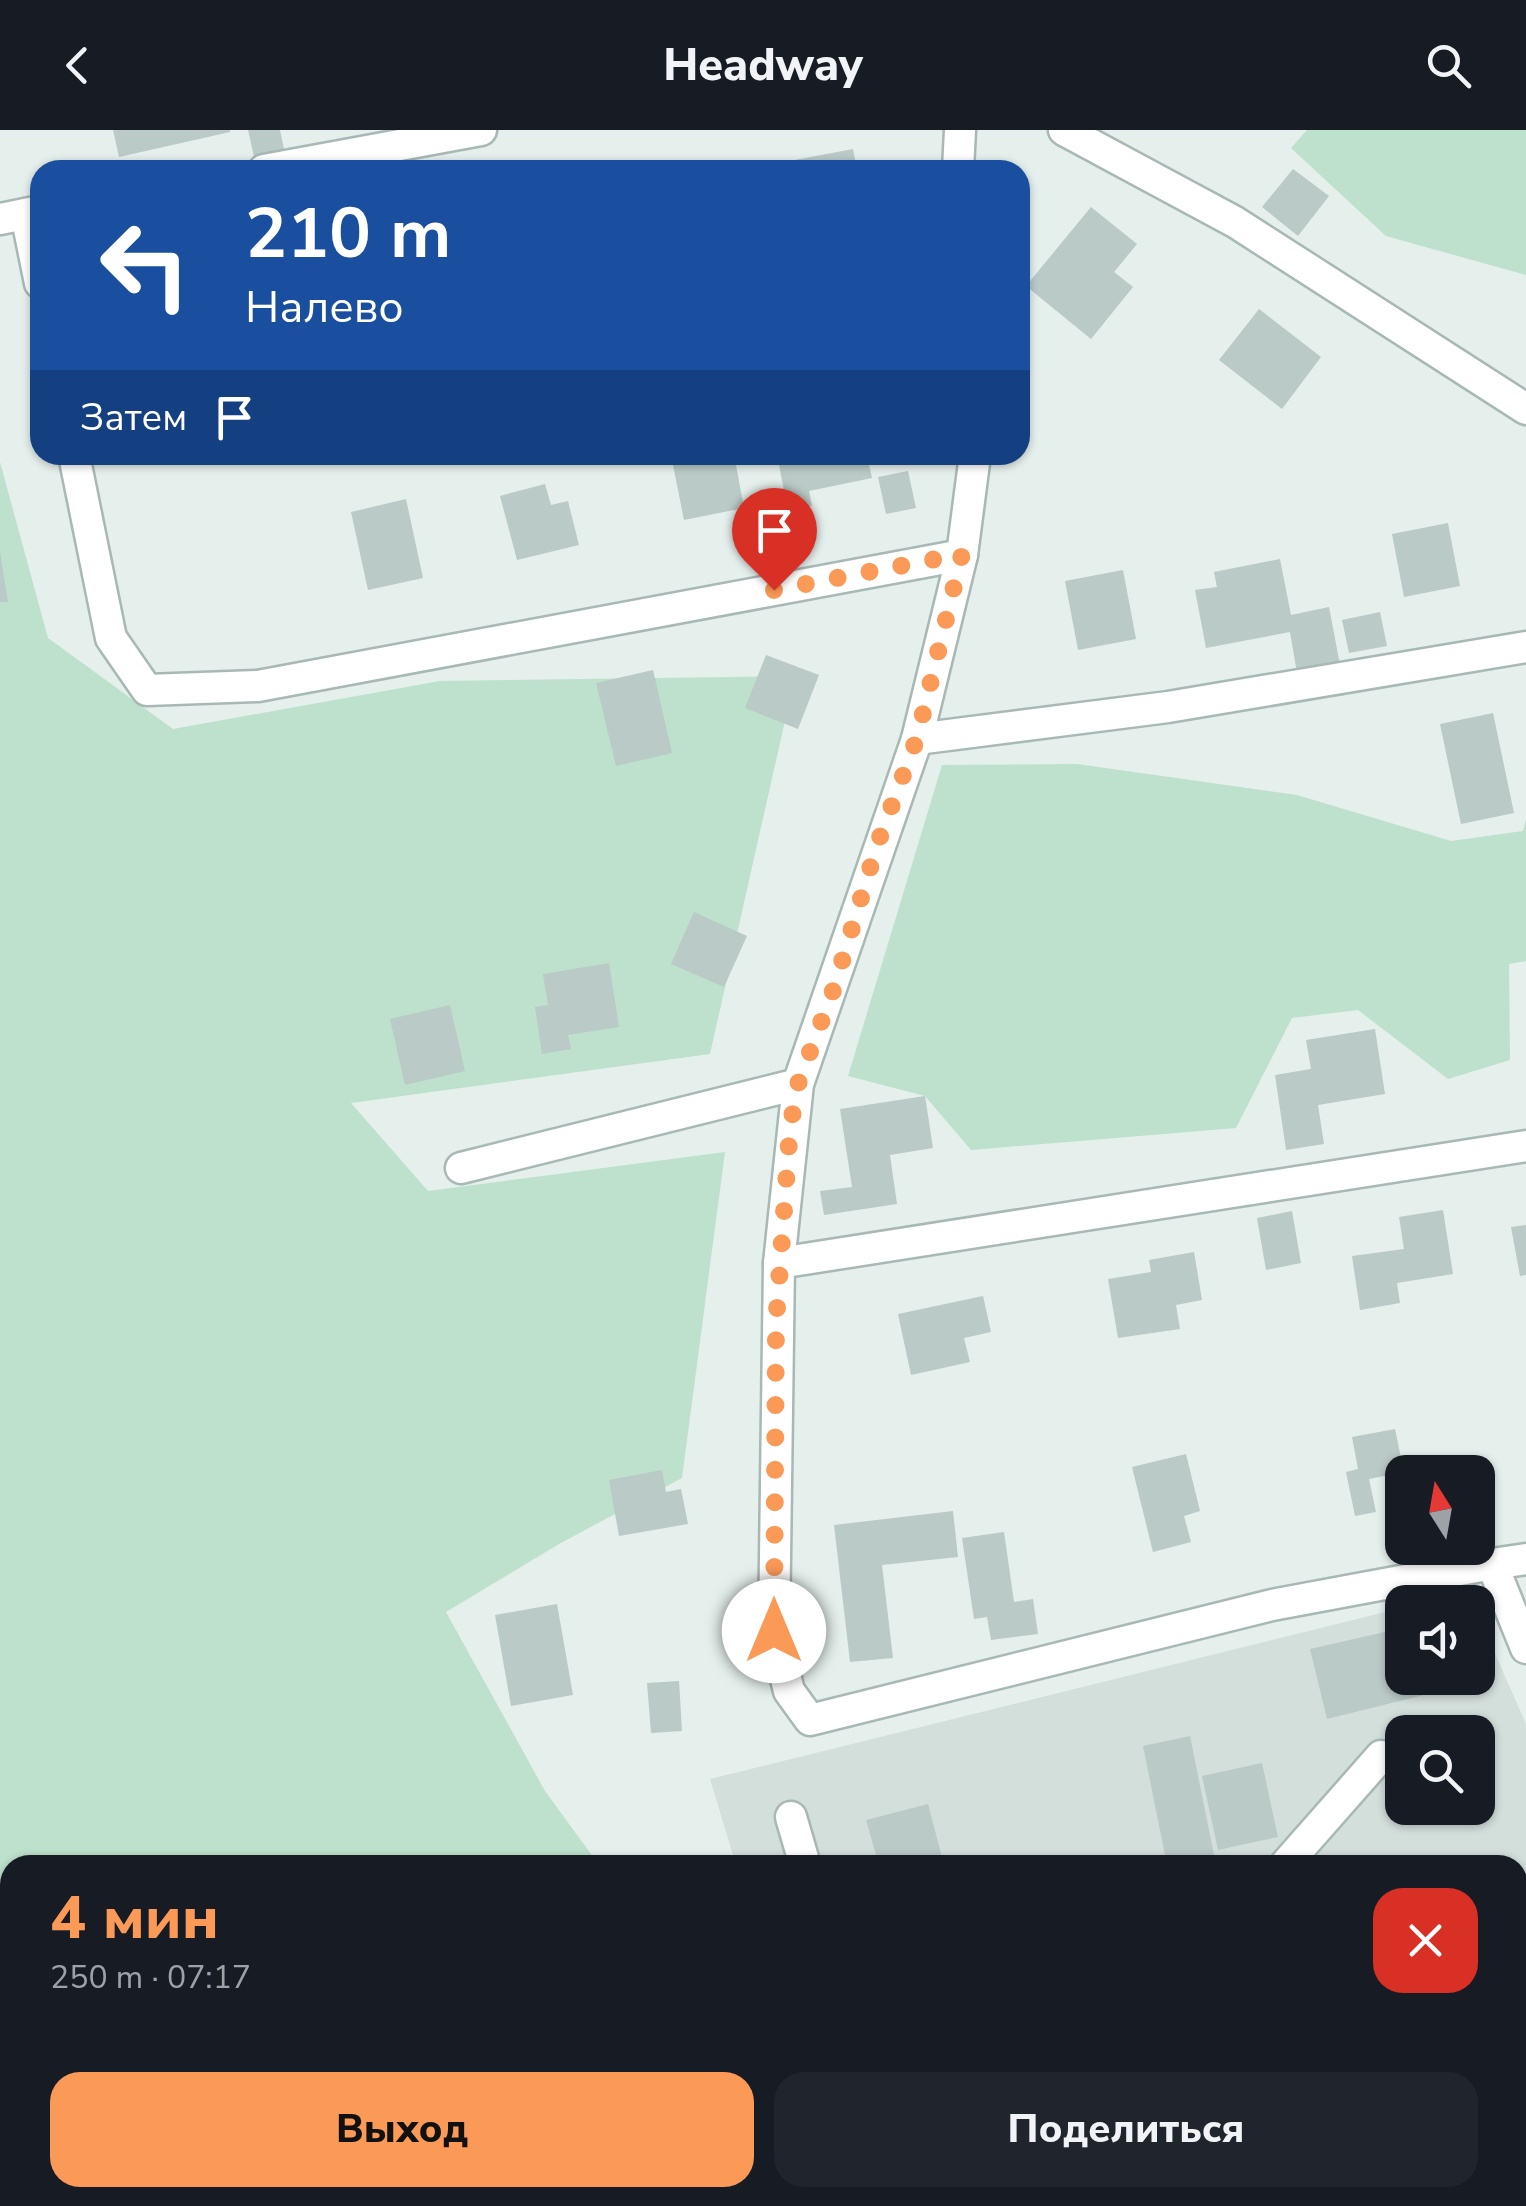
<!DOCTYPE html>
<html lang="ru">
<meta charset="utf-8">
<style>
:root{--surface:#171b24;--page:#20242c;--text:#f1f3f6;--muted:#9ea1a6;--accent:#fb9957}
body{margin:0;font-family:"Nunito Sans",sans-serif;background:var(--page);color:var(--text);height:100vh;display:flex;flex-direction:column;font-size:38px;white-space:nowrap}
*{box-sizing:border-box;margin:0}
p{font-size:32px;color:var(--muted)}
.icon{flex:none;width:55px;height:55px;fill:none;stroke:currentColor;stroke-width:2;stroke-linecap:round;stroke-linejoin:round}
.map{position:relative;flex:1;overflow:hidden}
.side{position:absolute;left:0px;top:1725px;width:1528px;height:352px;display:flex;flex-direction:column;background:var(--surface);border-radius:30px 30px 0 0;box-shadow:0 2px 8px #0004}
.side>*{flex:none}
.banner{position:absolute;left:30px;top:30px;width:1000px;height:305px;border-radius:30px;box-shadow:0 2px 8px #0004;background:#1a4fa0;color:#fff;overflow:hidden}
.needle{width:65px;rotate:349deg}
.fabs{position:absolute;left:1385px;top:1325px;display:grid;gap:20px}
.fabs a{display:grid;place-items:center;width:110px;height:110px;border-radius:20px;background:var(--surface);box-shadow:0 2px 8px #0004;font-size:50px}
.pin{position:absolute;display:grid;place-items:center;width:85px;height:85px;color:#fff;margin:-102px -42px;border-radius:50% 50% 50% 0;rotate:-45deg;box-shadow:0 0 10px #0007}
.pin .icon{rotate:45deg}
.me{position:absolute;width:110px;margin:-55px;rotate:0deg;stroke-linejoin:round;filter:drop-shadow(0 0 8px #0008)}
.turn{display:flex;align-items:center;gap:35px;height:210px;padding:0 50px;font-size:45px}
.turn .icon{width:130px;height:130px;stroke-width:2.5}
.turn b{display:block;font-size:70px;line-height:85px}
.then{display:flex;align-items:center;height:95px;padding:0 50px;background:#0003;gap:20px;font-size:38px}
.round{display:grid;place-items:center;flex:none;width:105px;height:105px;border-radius:30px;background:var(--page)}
.summary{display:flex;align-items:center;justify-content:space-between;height:170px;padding:0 50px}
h1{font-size:60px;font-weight:800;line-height:75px;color:var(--accent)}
.action{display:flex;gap:20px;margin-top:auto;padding:20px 50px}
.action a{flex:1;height:115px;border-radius:30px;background:var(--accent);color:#111;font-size:40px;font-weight:800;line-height:115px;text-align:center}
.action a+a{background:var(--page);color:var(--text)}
header{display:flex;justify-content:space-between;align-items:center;height:130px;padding:0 50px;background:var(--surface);font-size:45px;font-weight:800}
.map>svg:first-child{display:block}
.built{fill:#d3dfdb;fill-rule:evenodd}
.green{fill:#bde1cc}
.building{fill:#bacac6}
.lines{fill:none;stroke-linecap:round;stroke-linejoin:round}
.minor-casing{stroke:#a7b8b5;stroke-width:35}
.minor{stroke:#fff;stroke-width:30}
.route{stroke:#fb9957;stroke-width:18;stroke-dasharray:0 32.4}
</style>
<header><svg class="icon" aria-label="back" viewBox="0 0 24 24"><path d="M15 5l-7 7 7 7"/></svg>Headway<svg class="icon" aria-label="search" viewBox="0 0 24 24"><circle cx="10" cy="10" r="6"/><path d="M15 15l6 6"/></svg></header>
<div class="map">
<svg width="1526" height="2076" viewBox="0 0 1526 2076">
<rect width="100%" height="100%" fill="#e5efec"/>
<path class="built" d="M1402,1478V1548H1478V1485L1526,1594V2076H842L840,2068H1518V1735H736L710,1649ZM1402,1602H1478V1678H1402Z"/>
<g class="green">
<path d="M1307,0H1526V145L1386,106L1291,18Z"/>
<path d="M0,332L48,508L173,599L440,551L795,546L710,924L351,973L428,1061L725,1022L682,1348L559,1414L446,1482L545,1661L599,1735H10V2068H831L834,2076H0Z"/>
<path d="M1077,634L1297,665L1451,711L1523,701L1526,689V831L1509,834L1510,930L1448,949L1358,880L1292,888L1236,998L971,1020L925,966L848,946L942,635Z"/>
</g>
<g class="building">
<path d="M113,0H230V2L119,27Z"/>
<path d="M248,0H280L285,24L255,31Z"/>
<path d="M853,19L857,40H764L763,36Z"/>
<path d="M1293,39L1329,66L1298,106L1262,77Z"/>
<path d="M1091,77L1137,114L1114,142L1133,157L1091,209L1026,156Z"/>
<path d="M1259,179L1321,227L1282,279L1219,230Z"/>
<path d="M671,325H713L715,334L735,330L744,378L684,390Z"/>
<path d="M797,325H867L872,348L809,361L812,376L788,381L779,335L799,331Z"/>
<path d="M908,341L916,378L886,384L878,347Z"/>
<path d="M545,354L551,375L568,371L579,415L517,430L500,366Z"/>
<path d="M406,369L423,448L368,460L351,382Z"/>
<path d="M1448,393L1460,456L1404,467L1392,404Z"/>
<path d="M0,422L8,472H0Z"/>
<path d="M1280,429L1291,485L1329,477L1340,535L1297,543L1290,502L1206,518L1195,460L1217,457L1214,442Z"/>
<path d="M1123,440L1136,509L1078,520L1065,451Z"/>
<path d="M1380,482L1387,516L1349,523L1342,490Z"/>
<path d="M766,525L819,545L798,599L745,578Z"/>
<path d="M653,540L672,623L616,636L596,553Z"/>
<path d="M1493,583L1514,683L1461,694L1440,594Z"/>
<path d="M694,782L747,806L724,857L671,834Z"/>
<path d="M609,833L619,897L568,905L571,919L542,924L535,877L548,875L543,844Z"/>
<path d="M450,875L465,941L405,955L390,889Z"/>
<path d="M1375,899L1385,964L1318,975L1324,1014L1286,1020L1275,945L1311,939L1306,910Z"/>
<path d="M925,966L933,1018L890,1025L897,1074L824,1085L820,1061L852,1057L840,979Z"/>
<path d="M1443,1080L1453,1144L1397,1153L1400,1173L1360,1180L1352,1126L1404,1119L1399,1087Z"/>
<path d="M1292,1081L1301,1133L1266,1140L1257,1088Z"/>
<path d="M1526,1095V1145L1520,1146L1511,1097Z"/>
<path d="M1194,1122L1202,1170L1176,1175L1180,1199L1118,1208L1108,1149L1151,1142L1149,1130Z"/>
<path d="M983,1166L991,1202L964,1208L970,1232L911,1245L898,1184Z"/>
<path d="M1395,1299L1404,1342L1369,1349L1376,1382L1355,1386L1346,1342L1358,1339L1352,1307Z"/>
<path d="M1186,1324L1200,1381L1184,1386L1191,1412L1153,1422L1132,1337Z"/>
<path d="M662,1340L666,1362L681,1359L688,1394L619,1406L609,1350Z"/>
<path d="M953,1381L958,1427L882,1435L893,1528L850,1532L834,1395Z"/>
<path d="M1004,1402L1014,1472L1033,1469L1038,1504L991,1510L987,1487L974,1489L962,1408Z"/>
<path d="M557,1474L573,1565L511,1576L495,1485Z"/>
<path d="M1402,1498V1548H1462L1464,1555L1327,1589L1310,1519Z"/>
<path d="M679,1551L682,1601L651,1603L647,1553Z"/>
<path d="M1190,1606L1216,1735H1167L1143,1616Z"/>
<path d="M1262,1633L1278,1707L1218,1720L1202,1646Z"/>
<path d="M928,1674L944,1735H879L866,1690Z"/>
<path d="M1526,1819V1862H1524L1518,1821Z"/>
<path d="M1526,1883V1949L1518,1951V1884Z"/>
<path d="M1009,2068H1206L1207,2076H974Z"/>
<path d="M1313,2068H1396L1397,2076H1315Z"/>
</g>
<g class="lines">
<g class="minor-casing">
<g id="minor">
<path d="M1064,0L1235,92L1526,279"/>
<path d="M264,40L481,0"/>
<path d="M958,40L960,0"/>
<path d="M26,84L40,153"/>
<path d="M0,89L40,81"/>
<path d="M74,325L111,508L147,560L258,556L962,425L975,325"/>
<path d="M962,425L917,609L798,954L779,1133L774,1501L789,1561L810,1590L1272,1475L1492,1434L1526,1518"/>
<path d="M917,609L1168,577L1526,517"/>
<path d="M461,1038L798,954"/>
<path d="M779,1133L1526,1016"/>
<path d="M1492,1434L1526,1429"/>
<path d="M791,1687L805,1735"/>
<path d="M1285,1735L1381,1626"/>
<path d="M899,2068L901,2076"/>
<path d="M1433,2068L1438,2076"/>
</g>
</g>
<use href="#minor" class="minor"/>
</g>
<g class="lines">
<path class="route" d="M774,460L962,424L917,608L877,715L834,858L798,954L790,998L776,1193L774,1501"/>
</g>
</svg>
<div class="fabs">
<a><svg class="needle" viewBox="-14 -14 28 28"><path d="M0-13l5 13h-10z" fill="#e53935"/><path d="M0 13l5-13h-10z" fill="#9ea1a6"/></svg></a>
<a><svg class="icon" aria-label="sound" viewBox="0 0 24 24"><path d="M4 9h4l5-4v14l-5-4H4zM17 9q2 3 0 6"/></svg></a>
<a><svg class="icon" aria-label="search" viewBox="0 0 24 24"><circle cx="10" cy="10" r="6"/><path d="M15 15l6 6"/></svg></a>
</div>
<div class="pin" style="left:774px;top:460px;background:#d93025"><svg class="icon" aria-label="arrive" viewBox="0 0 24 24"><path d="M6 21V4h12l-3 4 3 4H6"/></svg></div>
<svg class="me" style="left:774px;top:1501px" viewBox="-20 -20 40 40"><circle r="19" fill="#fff"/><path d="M0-13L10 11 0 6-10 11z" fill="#fb9957"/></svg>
<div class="banner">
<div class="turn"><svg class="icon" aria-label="left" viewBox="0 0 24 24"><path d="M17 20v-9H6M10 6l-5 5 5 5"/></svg><div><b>210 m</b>Налево</div></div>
<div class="then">Затем<svg class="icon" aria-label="arrive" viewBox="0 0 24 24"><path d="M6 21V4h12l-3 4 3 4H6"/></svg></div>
</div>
<section class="side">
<div class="summary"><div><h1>4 мин</h1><p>250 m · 07:17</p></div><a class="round" style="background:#d93025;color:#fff"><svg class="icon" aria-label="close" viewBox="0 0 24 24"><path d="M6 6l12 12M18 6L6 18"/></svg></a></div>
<div class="action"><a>Выход</a><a>Поделиться</a></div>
</section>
</div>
